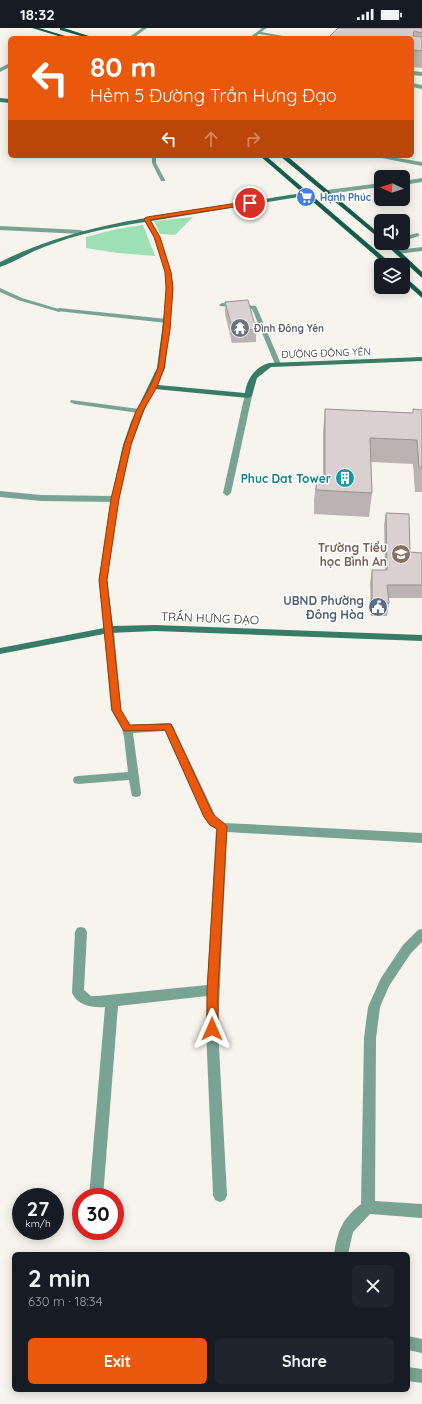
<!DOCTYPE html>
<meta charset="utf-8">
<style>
:root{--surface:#171b24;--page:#20242c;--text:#f1f3f6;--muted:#9ea1a6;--accent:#ea580c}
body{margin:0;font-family:Quicksand,sans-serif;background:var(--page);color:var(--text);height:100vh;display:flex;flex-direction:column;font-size:15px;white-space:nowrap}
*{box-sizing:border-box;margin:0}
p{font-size:13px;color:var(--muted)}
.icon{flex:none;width:22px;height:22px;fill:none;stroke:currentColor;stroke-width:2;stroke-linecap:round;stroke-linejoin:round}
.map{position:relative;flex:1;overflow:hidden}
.drawer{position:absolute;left:12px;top:1224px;width:398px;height:140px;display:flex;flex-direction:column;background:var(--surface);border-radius:6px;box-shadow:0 2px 10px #0003}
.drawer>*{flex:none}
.guide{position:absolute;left:8px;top:8px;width:406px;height:122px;border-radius:6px;box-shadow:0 2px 10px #0003;background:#ea580c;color:#fff;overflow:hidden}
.needle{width:26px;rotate:274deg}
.tools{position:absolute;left:374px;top:142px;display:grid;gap:8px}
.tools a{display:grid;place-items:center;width:36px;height:36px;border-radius:6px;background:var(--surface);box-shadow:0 2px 10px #0003;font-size:20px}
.speed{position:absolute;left:12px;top:1160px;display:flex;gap:8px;font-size:20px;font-weight:700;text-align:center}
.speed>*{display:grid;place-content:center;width:52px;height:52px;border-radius:50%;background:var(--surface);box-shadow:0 2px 10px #0003;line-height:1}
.speed small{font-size:10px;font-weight:400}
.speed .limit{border:6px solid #d22;background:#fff;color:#111}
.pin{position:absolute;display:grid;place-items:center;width:34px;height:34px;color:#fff;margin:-17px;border:2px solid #fff;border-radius:50%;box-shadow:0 1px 4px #0007}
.me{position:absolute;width:44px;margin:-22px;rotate:0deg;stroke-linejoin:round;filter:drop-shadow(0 0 3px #0008)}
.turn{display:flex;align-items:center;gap:14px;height:84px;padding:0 16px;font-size:18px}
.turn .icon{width:52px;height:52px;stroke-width:2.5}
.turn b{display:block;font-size:28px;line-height:34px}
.lanes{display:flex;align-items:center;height:38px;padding:0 16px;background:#0003;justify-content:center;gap:20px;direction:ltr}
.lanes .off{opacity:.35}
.round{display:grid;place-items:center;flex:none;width:42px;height:42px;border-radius:6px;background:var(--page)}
.overview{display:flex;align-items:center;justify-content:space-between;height:68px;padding:0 16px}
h1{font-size:24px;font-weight:800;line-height:30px}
.primary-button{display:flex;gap:8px;margin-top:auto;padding:8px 16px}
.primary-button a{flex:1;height:46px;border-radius:6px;background:var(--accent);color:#fff;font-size:16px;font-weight:800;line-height:46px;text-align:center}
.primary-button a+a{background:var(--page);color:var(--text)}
.status{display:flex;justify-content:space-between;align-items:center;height:28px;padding:0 20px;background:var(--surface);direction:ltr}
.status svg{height:11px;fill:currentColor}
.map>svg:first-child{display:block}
.green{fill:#9de0b6}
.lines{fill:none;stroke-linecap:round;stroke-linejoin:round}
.lane{fill:#79a494;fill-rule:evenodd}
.street{fill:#79a494;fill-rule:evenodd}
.secondary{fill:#377c66;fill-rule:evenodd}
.primary{fill:#115d49;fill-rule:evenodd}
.wall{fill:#bbb3b2}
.building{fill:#d9d0cf;stroke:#989291}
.route{fill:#ea580c;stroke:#983908}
.labels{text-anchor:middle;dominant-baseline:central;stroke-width:3;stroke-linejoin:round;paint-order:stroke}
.far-shop-label{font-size:10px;font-weight:bold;fill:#366cbe;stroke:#fff;text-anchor:start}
.far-worship-label{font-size:10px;font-weight:bold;fill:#5b616d;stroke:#fff;text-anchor:start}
.far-street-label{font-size:10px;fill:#2b2a27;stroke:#fff}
.culture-label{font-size:12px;font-weight:bold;fill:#0d838f;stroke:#fff;text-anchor:end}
.education-label{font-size:12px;font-weight:bold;fill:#785e54;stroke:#fff;text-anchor:end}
.service-label{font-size:12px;font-weight:bold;fill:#4e5e75;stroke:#fff;text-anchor:end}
.street-label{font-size:12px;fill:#2b2a27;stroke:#fff}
</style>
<div class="status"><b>18:32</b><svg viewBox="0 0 49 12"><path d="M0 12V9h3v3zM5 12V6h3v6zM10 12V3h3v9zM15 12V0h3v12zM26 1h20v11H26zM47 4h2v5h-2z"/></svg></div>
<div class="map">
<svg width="422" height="1376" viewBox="0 0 422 1376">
<rect width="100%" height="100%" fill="#f6f4ec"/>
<g class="green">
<path d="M193,189L175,207L160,206L154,193Z"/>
<path d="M143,197L155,228L117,225L86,220V209L117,201Z"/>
</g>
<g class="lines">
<g class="lane">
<path d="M262,0H267L261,4L294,10H284L259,6L254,10H249Z"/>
<path d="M152,128H156V135L165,152V153H161L152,135Z"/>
<path d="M0,260L22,270L62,282L59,284L18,272L0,264Z"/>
<path d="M222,275L256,278L281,336L280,337L278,338L275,336L252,281L220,278L219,277Z"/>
</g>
<g class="street">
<path d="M142,0H147L133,10H128Z"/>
<path d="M10,35V39L0,44V40Z"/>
<path d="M412,43L422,44V48L412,47Z"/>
<path d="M412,55L422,57V61L412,59Z"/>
<path d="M372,128H385L422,134V138Z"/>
<path d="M422,150V154L403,157V153Z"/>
<path d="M381,155V159L327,166L324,164L327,162Z"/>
<path d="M0,198L81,202L84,204L81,206L0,202Z"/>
<path d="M417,205L419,206V208L403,213V209Z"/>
<path d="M422,219V223L397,226L394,224L397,222Z"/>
<path d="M59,280L167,291L171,293L167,295L57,283L56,282Z"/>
<path d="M245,366H251L252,368L231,465L227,468L223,465Z"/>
<path d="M71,372L139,381L143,383L139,385L74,376L70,374Z"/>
<path d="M0,463L41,467L115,468L119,471L115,474L41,473L0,469Z"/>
<path d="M109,599L114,602L121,682L130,697L168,695L172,696L217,791L224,795L422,805V815L227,804L218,1001L227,1167L225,1172L220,1174L215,1172L213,1167L206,1001L207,968L118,978L103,1169H89L105,979C93,980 78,978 72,965L75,904L77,900L81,899L85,900L87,904L84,962L91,968H98L207,957L216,801L209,797L204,789L165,703L133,705L141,765L140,768L136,769L132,768L129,752L78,756L74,755L73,752L74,749L78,748L128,744L124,709L122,701L111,682L104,602Z"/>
<path d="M422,901V914L411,925L389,958L380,979L376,1010L375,1173L422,1176V1190L370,1186L353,1204L348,1226H334C338,1202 342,1191 361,1176L364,1010L368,979L381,950L403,917L418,902Z"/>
<path d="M408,1308L422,1311V1325L408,1322Z"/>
<path d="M408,1339L422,1341V1355L408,1353Z"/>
</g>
<g class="secondary">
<path d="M0,70L10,71V75L0,74Z"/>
<path d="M309,164L312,166L311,167L151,193L160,209L171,244L173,260L165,340L158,357L245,365C247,351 255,339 269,335L422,329V333L271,339L257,350L252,368L248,370L155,361L148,373L131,417L119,471L107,552L113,598L155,597L422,607V613L155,603L109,605L0,626V620L104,600L99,552L111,471L123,417L131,394L157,340L162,302L167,260L165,244L154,209L145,194C111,199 77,206 44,219C30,224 15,234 0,239V234C56,206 116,194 177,185C221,178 265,171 309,164Z"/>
</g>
<g class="primary">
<path d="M32,0H39L72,10H65Z"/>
<path d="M60,0H64L95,10H88L60,2Z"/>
<path d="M260,128H266L393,237H386Z"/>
<path d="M280,128H287L381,207V212Z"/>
<path d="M384,215H391L422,244V250Z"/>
<path d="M403,247L422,264V270L403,253Z"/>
</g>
</g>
<g class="wall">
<path d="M422,0V40L412,39V10H328Z"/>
<path d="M225,274L256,301V314L232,315L225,286Z"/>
<path d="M325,381L413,385V381L422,382V464H415L413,436L371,434L372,465L369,489L314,486V472L317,448H323V405Z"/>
<path d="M386,485L410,524L422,525V570H388L389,575L387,588H371L370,555L372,542H385L384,497Z"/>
</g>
<g class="building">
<path d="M338,0H422V5L414,3L413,8L422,9V23L412,22V10H328Z"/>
<path d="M248,272L256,301L233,303L225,274Z"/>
<path d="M325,381L413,385V381L422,382V440L419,439L417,412L370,410L372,465L316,462L317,448H325Z"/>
<path d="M386,485L409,486L410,524L422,525V557H387L389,575H372V542H387Z"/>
</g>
<path class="route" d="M250,173L252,175V176L150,192L160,209L171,244L173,260L170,302L164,340L157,359L143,383L131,417L119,471L107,552L121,682L130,697L171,696L212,784C216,791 225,794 227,799L218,962V1001L216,1005L212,1007L208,1005L207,1001V962L217,801L210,797L204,789L165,702L124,703L112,682L99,552L111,471L124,417L136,383L150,359L158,340L163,302L166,260L165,244L154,209L144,191L147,189Z"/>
<defs>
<g id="supermarket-disc" transform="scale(1)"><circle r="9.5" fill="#3f7fe0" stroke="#fff"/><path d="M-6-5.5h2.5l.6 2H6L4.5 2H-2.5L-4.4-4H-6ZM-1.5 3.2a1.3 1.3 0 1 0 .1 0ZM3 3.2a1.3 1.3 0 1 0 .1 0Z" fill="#fff"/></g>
<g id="temple-disc" transform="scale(1)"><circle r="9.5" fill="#6b7280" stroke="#fff"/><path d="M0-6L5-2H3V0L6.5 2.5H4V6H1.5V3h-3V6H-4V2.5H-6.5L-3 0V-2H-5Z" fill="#fff"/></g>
<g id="building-disc" transform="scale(1)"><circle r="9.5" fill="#0f9aa8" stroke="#fff"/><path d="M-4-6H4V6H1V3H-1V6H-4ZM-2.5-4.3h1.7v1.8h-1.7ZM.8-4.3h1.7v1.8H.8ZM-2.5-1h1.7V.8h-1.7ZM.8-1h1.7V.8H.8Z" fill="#fff"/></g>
<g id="school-disc" transform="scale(1)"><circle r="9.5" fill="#8d6e63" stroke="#fff"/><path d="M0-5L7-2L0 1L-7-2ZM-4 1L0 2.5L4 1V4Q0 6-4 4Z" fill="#fff"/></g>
<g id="civic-disc" transform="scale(1)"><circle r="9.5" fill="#5c6f8a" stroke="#fff"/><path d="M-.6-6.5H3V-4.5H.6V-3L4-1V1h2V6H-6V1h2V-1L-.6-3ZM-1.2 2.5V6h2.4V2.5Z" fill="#fff"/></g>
</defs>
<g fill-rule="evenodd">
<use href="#supermarket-disc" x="306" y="169"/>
<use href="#temple-disc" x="240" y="300"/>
<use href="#building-disc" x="345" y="450"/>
<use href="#school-disc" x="401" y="526"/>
<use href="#civic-disc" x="378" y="579"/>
</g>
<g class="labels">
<g class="far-shop-label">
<text x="320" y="169">Hạnh Phúc</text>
</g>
<g class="far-worship-label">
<text x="254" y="300">Đình Đông Yên</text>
</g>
<g class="far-street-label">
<text transform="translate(326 325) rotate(-2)">ĐƯỜNG ĐÔNG YÊN</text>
</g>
<g class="culture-label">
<text x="331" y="450">Phuc Dat Tower</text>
</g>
<g class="education-label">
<text x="387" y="519">Trường Tiểu<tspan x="387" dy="14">học Bình An</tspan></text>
</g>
<g class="service-label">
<text x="364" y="572">UBND Phường<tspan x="364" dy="14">Đông Hòa</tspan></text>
</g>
<g class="street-label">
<text transform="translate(210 590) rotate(2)">TRẦN HƯNG ĐẠO</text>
</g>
</g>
</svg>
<div class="tools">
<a><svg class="needle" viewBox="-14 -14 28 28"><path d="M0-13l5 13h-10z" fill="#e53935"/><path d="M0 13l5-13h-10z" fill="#9ea1a6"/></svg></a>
<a><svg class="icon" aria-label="sound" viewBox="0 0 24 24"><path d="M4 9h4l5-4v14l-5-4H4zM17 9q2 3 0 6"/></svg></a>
<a><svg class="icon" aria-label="layers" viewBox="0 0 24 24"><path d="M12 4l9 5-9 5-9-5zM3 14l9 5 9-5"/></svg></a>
</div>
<div class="speed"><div>27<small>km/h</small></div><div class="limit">30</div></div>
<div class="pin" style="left:250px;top:175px;background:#d93025"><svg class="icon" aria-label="arrive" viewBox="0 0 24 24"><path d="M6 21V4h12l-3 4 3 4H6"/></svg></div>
<svg class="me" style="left:212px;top:1001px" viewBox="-20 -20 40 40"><path d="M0-17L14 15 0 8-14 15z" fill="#ea580c" stroke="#fff" stroke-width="4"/></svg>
<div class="guide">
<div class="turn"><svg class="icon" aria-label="left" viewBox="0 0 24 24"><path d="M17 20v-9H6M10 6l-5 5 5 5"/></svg><div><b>80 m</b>Hẻm 5 Đường Trần Hưng Đạo</div></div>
<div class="lanes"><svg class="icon" aria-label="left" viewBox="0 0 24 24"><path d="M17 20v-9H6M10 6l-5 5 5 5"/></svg><svg class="icon off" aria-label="ahead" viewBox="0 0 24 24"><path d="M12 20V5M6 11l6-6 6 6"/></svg><svg class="icon off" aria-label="right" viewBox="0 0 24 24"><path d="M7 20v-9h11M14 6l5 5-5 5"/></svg></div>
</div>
<section class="drawer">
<div class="overview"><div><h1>2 min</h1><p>630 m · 18:34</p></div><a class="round"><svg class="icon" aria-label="close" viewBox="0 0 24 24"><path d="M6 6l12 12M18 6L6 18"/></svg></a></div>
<div class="primary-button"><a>Exit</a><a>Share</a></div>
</section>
</div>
